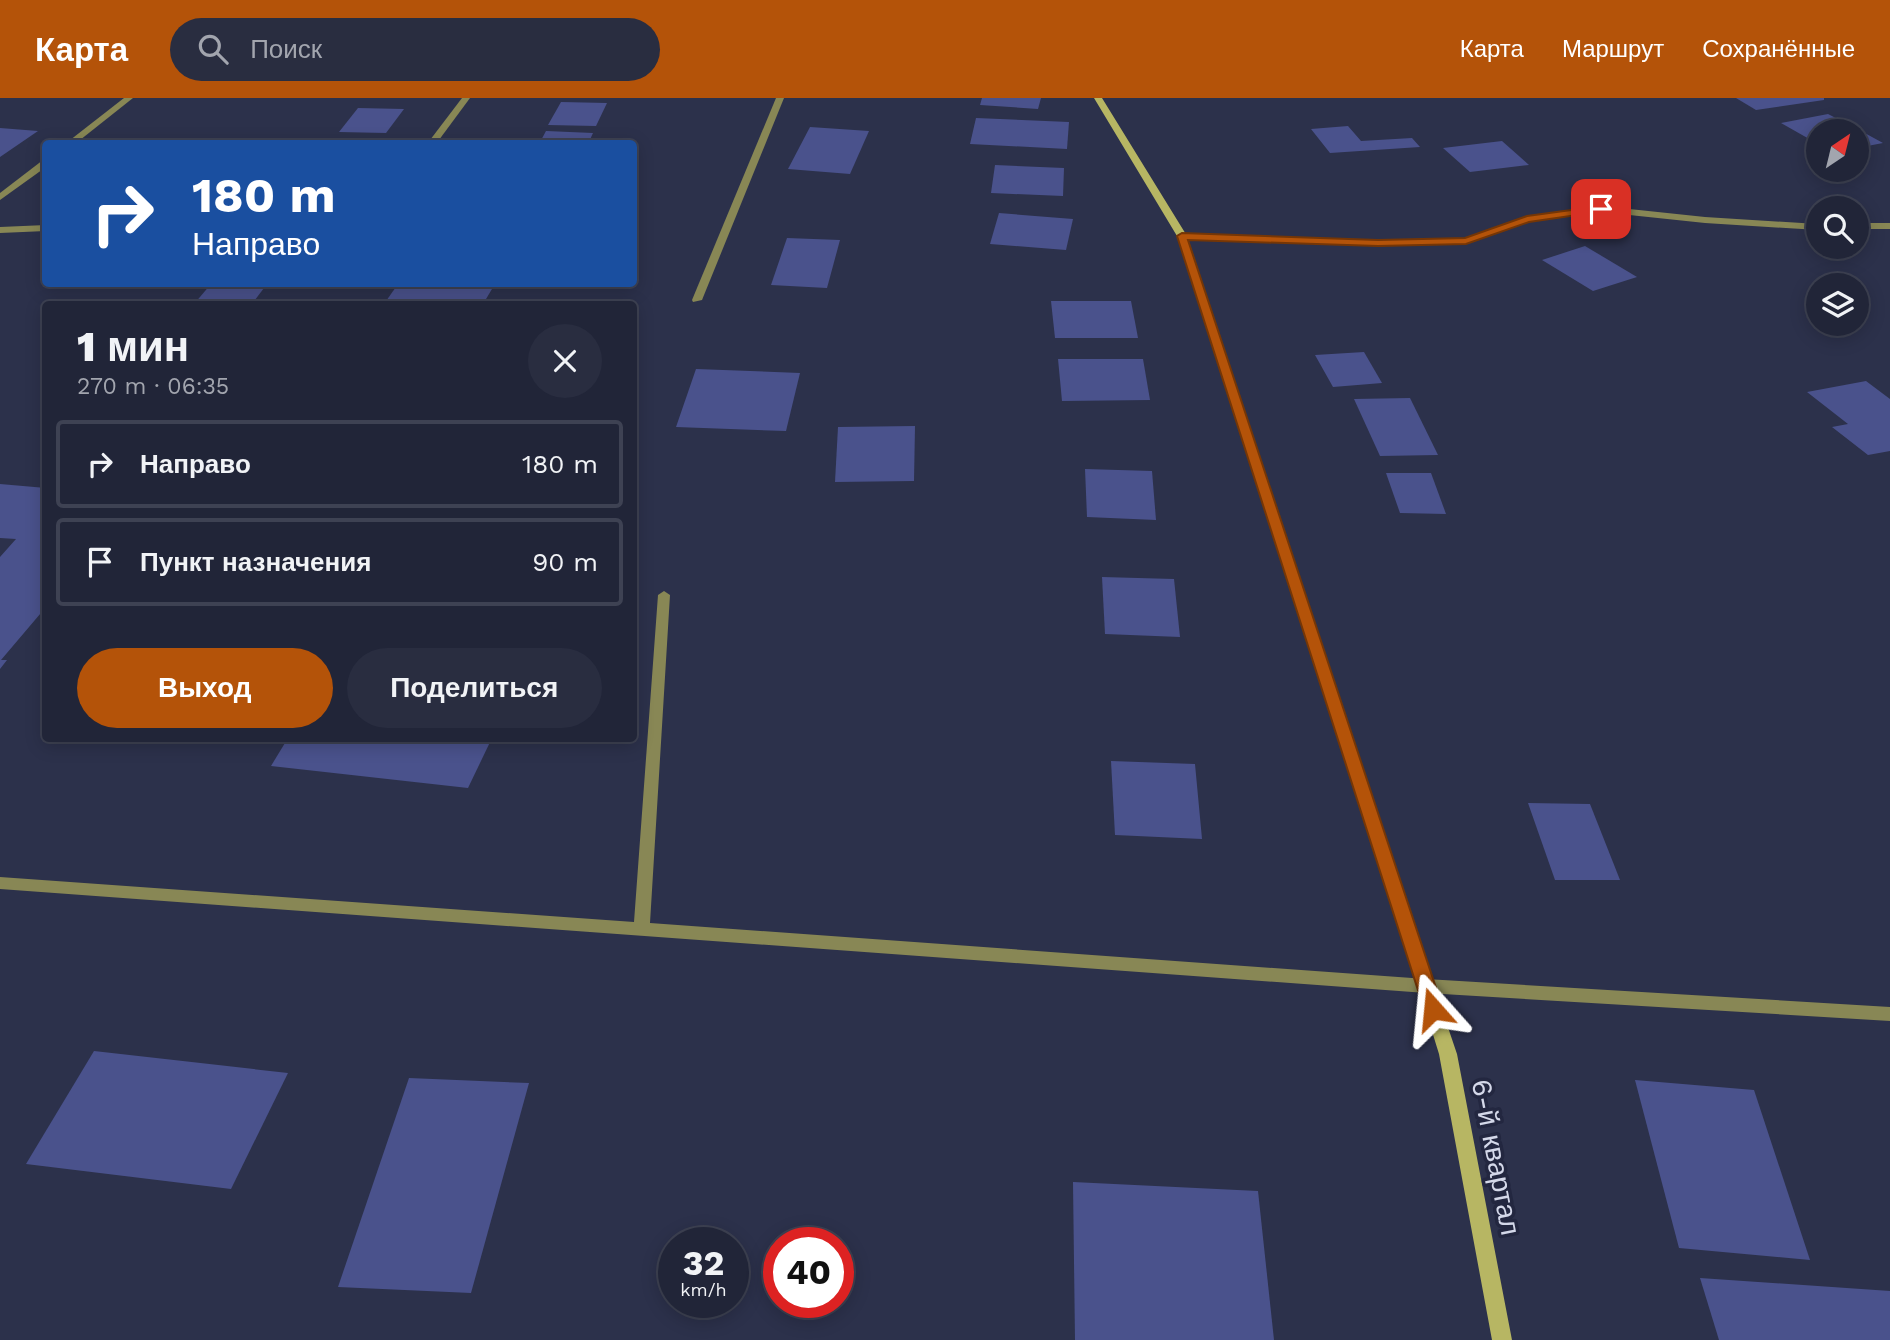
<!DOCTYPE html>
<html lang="ru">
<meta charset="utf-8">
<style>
:root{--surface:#212538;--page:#292d40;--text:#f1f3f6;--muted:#a2a5ae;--line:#3e4253;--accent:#b45309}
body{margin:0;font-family:"Work Sans",sans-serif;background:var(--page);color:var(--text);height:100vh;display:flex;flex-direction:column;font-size:26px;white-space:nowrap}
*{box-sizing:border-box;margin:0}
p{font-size:23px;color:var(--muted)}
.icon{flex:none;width:38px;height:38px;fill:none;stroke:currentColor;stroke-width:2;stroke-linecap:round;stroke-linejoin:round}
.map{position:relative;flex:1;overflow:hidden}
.drawer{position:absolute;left:42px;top:203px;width:595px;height:441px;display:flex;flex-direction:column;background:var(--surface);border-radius:7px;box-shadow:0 4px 18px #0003,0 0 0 2px var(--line)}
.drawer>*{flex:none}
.guide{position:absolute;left:42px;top:42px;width:595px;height:147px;border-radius:7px;box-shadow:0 4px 18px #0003,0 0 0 2px var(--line);background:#1a4fa0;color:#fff;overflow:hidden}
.needle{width:46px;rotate:35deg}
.buttons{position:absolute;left:1806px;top:21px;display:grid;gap:14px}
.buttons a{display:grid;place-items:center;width:63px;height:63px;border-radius:50%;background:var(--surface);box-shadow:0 4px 18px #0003,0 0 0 2px var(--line);font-size:35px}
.speed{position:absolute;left:658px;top:1129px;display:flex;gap:14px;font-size:35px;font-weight:700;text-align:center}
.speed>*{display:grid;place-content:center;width:91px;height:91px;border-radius:50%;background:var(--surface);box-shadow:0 4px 18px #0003,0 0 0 2px var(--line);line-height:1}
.speed small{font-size:18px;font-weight:400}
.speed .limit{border:10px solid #d22;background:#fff;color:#111}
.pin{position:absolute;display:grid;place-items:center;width:60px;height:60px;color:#fff;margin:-30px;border-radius:14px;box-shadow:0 4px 10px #0006}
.me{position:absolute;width:77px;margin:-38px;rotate:342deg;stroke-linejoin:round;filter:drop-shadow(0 0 5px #0008)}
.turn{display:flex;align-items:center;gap:24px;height:147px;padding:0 35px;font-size:32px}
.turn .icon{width:91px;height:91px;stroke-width:2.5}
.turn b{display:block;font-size:49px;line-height:60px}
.round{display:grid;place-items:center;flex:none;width:74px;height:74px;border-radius:37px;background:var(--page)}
.overview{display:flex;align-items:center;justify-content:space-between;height:119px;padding:0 35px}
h1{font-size:42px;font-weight:800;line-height:52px}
.button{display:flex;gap:14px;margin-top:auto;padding:14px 35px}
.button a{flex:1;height:80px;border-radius:42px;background:var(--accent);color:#fff;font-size:28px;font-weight:800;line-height:80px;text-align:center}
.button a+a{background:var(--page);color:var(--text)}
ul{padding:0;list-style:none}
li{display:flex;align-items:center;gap:21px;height:88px;margin:0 14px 10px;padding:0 21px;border:4px solid var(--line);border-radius:7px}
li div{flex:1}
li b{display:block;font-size:26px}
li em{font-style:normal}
header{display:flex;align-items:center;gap:42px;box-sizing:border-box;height:98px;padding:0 35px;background:var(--accent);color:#fff}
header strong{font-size:33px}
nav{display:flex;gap:38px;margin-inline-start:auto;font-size:24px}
.search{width:490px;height:63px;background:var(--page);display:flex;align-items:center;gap:18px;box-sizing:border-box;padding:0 24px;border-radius:38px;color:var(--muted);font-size:26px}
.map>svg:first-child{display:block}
.building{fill:#4a528c}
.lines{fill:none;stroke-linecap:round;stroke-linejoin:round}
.street{fill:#888755;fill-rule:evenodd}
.secondary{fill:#b7b663;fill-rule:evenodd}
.route{fill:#b45309;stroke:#753606;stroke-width:2}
.labels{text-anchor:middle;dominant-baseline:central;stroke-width:7;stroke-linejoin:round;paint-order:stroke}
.near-street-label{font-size:28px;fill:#d4d8e9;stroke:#232740}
</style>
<header>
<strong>Карта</strong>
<div class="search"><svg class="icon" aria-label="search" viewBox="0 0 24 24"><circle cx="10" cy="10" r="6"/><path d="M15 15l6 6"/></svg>Поиск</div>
<nav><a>Карта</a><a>Маршрут</a><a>Сохранённые</a></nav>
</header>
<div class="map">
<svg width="1890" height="1242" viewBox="0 0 1890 1242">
<rect width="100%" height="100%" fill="#2c314b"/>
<g class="building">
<path d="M982,0H1041L1038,11L980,7Z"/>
<path d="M1736,0H1824V2L1756,12Z"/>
<path d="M561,4L607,5L596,28L548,27Z"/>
<path d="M358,10L404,11L386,35L339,34Z"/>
<path d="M1828,16L1861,33L1883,45L1857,50V33H1818V46L1781,25Z"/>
<path d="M976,20L1069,24L1067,51L970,46Z"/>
<path d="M1348,28L1361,43L1412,40L1420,49L1330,55L1311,31Z"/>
<path d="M810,29L869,33L850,76L788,71Z"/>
<path d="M0,30L38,33L0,59Z"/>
<path d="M546,33L593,35L588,46H539Z"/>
<path d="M1502,43L1529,67L1470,74L1443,50Z"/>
<path d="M995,67L1064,70L1063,98L991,95Z"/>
<path d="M999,115L1073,121L1066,152L990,146Z"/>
<path d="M787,140L840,142L827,190L771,187Z"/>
<path d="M1585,148L1637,179L1593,193L1542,162Z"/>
<path d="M211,186H267L252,206H194Z"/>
<path d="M398,186H495L483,206H384Z"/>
<path d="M1051,203H1131L1138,240H1055Z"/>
<path d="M1364,254L1382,285L1333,289L1315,257Z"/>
<path d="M1058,261H1143L1150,302L1062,303Z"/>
<path d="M696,271L800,275L786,333L676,329Z"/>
<path d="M1866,283L1890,301V353L1868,357L1832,329L1848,326L1807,294Z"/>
<path d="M1410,300L1438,357L1380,358L1354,301Z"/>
<path d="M915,328L914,383L835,384L838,329Z"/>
<path d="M1085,371L1152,373L1156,422L1087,419Z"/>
<path d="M1386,375H1431L1446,416L1400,415Z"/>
<path d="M0,386L46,390V509L1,562H7L0,571V459L16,441L0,440Z"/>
<path d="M1102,479L1174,481L1180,539L1105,536Z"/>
<path d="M288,640H492L468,690L271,668Z"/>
<path d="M1111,663L1195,666L1202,741L1115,737Z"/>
<path d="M1528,705L1590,706L1620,782H1555Z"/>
<path d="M94,953L288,975L231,1091L26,1066Z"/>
<path d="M409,980L529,985L471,1195L338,1189Z"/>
<path d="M1635,982L1754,992L1810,1162L1679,1150Z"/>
<path d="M1073,1084L1258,1093L1274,1242H1075Z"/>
<path d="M1700,1180L1890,1193V1242H1719Z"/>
</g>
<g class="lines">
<g class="street">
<path d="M124,0H133L75,46H65Z"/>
<path d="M462,0H470L436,46H427Z"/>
<path d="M776,0H784L702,202L693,204L692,202Z"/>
<path d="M43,62H46V69L0,102V95Z"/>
<path d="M1601,108L1705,119L1818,126V132L1705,125L1601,114L1529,124L1466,146L1378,148L1182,141L1177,138L1182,135L1378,142L1465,140L1527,118Z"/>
<rect x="1857" y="125" width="33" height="6"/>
<path d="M46,127V133L0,135V129Z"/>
<path d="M664,493L670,497L650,825L1426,881L1890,909V923L1426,895L0,791V779L634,824L658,497Z"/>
</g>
<path class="secondary" d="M1094,0H1102L1187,138L1434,888L1457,956L1512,1242H1492L1439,956L1418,888L1177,138Z"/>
</g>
<path class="route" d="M1601,108L1605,109V113L1529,124L1466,146L1378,148L1188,142L1443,911L1440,916L1433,919L1427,916L1424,911L1177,138L1182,135L1378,142L1465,140L1527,118Z"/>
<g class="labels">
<g class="near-street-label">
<text transform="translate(1496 1059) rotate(79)">6-й квартал</text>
</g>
</g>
</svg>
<div class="buttons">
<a><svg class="needle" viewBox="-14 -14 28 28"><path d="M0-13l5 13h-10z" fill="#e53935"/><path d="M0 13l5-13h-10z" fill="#a2a5ae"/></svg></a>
<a><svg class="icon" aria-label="search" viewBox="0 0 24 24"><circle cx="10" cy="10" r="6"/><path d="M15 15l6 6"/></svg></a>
<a><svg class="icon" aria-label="layers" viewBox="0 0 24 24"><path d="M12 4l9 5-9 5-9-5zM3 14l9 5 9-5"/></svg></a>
</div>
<div class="speed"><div>32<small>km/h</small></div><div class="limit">40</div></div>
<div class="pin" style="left:1601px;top:111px;background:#d93025"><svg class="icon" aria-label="arrive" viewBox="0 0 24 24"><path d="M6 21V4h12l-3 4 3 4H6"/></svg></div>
<svg class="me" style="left:1433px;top:911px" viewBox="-20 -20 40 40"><path d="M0-17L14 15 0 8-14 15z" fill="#b45309" stroke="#fff" stroke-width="4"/></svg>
<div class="guide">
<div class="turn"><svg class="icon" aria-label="right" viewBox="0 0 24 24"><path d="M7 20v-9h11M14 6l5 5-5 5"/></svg><div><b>180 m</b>Направо</div></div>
</div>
<section class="drawer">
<div class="overview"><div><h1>1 мин</h1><p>270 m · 06:35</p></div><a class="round"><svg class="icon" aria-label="close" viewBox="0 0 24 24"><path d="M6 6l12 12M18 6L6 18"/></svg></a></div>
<ul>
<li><svg class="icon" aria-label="right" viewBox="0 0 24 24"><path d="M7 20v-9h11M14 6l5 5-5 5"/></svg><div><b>Направо</b></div><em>180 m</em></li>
<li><svg class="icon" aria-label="arrive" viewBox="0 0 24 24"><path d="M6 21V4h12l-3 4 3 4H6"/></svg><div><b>Пункт назначения</b></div><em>90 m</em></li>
</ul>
<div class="button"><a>Выход</a><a>Поделиться</a></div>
</section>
</div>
